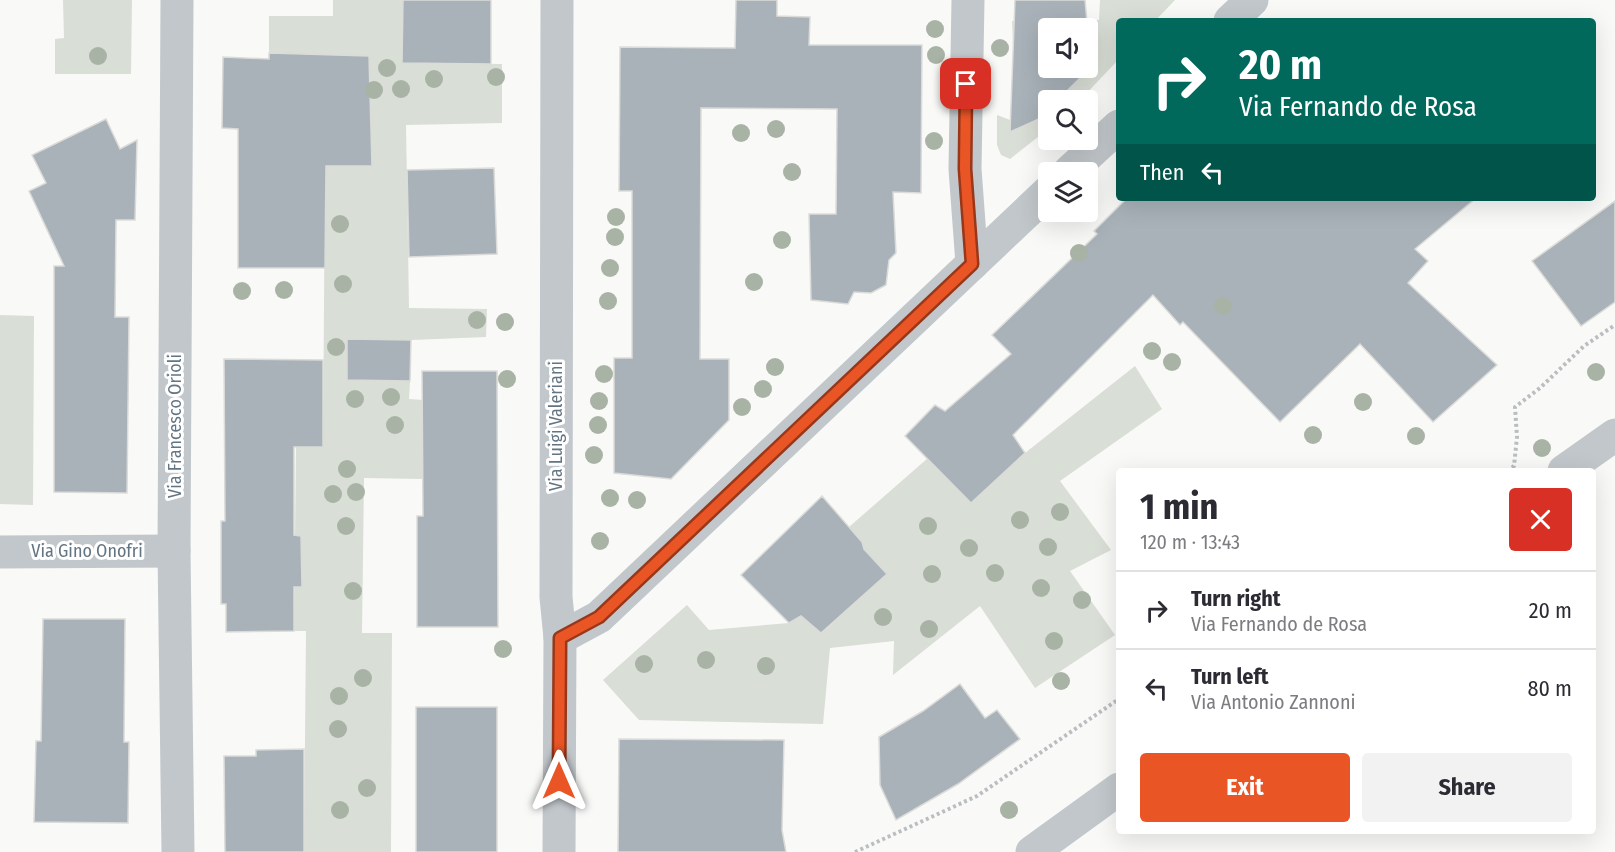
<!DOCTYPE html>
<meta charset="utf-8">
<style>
:root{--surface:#fff;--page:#f2f2f3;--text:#2b2b33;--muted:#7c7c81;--line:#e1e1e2;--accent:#ea5526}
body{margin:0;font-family:"Fira Sans Condensed",sans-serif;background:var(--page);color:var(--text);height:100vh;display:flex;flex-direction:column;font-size:22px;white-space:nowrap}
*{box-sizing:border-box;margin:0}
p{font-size:20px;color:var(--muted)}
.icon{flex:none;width:33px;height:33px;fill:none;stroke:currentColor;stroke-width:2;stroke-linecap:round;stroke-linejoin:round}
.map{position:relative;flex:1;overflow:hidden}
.panel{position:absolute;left:1116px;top:468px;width:480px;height:366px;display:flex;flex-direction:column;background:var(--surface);border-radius:6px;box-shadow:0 6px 24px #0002}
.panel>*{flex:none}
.hud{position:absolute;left:1116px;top:18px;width:480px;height:183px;border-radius:6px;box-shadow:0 6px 24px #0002;background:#00695c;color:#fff;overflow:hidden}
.tools{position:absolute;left:1038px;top:18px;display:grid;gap:12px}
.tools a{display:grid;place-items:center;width:60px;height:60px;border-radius:6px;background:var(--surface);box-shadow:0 6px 24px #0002;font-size:30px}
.pin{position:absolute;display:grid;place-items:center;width:51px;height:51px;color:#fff;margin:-26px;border-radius:12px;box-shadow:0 3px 9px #0006}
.me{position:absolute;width:66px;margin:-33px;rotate:0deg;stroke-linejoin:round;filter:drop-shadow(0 0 4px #0008)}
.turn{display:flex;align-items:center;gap:21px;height:126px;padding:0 24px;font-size:27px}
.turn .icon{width:78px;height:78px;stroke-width:2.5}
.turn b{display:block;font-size:42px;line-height:51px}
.then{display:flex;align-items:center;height:57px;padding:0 24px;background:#0003;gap:12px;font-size:22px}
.round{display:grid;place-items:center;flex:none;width:63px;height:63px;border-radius:6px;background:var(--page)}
.headline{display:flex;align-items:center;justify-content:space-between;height:102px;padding:0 24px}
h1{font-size:36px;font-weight:700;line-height:45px}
.action{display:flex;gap:12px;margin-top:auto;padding:12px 24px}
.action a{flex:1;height:69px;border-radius:6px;background:var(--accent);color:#fff;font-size:24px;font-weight:700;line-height:69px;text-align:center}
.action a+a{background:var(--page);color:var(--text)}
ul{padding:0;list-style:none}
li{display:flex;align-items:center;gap:18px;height:78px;padding:0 24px;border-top:2px solid var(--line)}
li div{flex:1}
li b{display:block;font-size:22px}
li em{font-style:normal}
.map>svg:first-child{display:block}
.green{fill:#d9ded6}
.building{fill:#a9b2b9;stroke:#dbdbd9;stroke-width:1.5;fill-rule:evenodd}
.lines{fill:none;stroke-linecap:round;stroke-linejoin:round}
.path{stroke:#babec1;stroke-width:4;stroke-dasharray:3 3;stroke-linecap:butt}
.minor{stroke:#c2c7cb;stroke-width:33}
.tree{fill:#a8b3a5}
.route-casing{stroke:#983719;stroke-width:15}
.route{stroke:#ea5526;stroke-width:10}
.labels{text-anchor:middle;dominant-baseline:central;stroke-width:6;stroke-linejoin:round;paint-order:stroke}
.street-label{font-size:18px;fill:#637583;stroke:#fff}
</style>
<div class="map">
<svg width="1615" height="852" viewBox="0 0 1615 852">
<rect width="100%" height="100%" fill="#f9f9f7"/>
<g class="green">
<path d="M63,0H132L131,74H55V39L64,38Z"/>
<path d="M333,0H403V63L502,64V123L406,125L409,308L487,309L486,337L411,340L348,339L410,381L409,399L423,400V479L364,478L362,633H392L391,852H304L306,631H294L296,447L323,446L325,166H372L341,116L342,55L269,53V16H333Z"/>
<path d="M1100,0H1175L1155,21H1119V59L1080,100H1058L1091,67L1090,53L1088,51V28H1048V44H1013L1012,21L1099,20Z"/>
<path d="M1048,111V129L1010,159L1001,155L997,145V115L1010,120L1021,127L1041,118Z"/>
<path d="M0,315L34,316L33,505L0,504Z"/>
<path d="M1135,366L1162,409L1060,481L1111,550L1070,571L1115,635L1035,688L980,606L893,675L894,641L830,648L823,724L639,720L603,680L687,605L709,630L789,623L801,616L822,633L887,574L864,549L849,527L928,458L971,503L1025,453Z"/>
</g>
<g class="building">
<path d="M403,0H491V64L402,63Z"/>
<path d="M736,0H777V16L810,17L809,45H922L921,193L893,192L896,253L889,260L886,285L871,293L854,292L848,304L811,300L809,214H836L837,109L701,108L700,359H729V420L671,479L614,473V358H632V191H619L620,47L735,48Z"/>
<path d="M1015,0H1085L1091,67L1058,100H1048V111L1041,118L1010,132ZM1048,28H1088V68H1048Z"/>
<path d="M269,53L369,56L372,166H326L325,268H238V129L222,128L223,57L269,59Z"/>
<path d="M106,119L120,149L137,140L135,220H116L115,317H129L127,493L54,492V266H64L29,191L46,183L32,155Z"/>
<path d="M494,168L497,254L409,257L407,170Z"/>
<path d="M1127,198H1476L1415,249L1428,261L1408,283L1497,365L1433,422L1360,344L1280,422L1183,322L1180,325L1153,295L1013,435L1025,453L971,503L905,436L935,405L945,411L1011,354L992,335L1097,234L1094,231Z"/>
<path d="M1615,201V302L1581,326L1532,261Z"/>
<path d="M347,339L411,340L410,381L347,380Z"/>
<path d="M224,359L323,360V447H294V535L301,536L302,587H294V631L226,632V604H221V521H225Z"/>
<path d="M422,371H497L498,627H417V516H423Z"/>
<path d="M822,496L862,542L864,549L887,574L821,633L801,616L789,623L741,575Z"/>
<path d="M43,619H125L124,742H129L128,823L34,822L36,741H41Z"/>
<path d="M960,684L985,718L997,710L1020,739L958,784L896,820L880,785L879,737L923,711Z"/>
<rect x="416" y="707" width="81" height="145"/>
<path d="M619,739L784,740L782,830L786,852H618Z"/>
<path d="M304,749V852H225L224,756H256V750Z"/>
</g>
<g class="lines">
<g class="path">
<path d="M1507,471L1514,466L1517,437L1515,407L1540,388L1584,346L1615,325"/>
<path d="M855,852L977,796L1119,699"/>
</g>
<g class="minor">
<path d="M177,0L174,551L178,852"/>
<path d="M557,0L556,597L560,638L559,852"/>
<path d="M968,0L965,169L972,264"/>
<path d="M1230,21L1252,0"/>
<path d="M1069,172L1119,126"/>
<path d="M1564,471L1615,435"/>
<path d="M0,552L174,551"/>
<path d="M560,638L599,617L1048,192"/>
<path d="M1032,852L1119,789"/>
</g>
</g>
<g class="tree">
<circle cx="935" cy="29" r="9"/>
<circle cx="1000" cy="48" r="9"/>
<circle cx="936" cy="55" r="9"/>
<circle cx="98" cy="56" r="9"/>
<circle cx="387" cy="68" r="9"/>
<circle cx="496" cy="77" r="9"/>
<circle cx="434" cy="79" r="9"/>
<circle cx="401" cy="89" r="9"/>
<circle cx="374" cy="90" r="9"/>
<circle cx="776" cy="129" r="9"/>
<circle cx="741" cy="133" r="9"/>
<circle cx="934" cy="141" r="9"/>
<circle cx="792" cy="172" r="9"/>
<circle cx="616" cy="217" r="9"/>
<circle cx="340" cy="224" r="9"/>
<circle cx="615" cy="237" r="9"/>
<circle cx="782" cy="240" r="9"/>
<circle cx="1079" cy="253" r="9"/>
<circle cx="610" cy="268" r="9"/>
<circle cx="754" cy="282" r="9"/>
<circle cx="343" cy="284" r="9"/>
<circle cx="284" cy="290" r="9"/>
<circle cx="242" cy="291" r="9"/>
<circle cx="608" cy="301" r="9"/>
<circle cx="1223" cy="306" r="9"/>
<circle cx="477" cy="320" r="9"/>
<circle cx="505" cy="322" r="9"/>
<circle cx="336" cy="347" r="9"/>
<circle cx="1152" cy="351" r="9"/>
<circle cx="1172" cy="362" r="9"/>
<circle cx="775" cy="367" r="9"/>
<circle cx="1596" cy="372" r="9"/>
<circle cx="604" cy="374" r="9"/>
<circle cx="507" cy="379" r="9"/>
<circle cx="763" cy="389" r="9"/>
<circle cx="391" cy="397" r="9"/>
<circle cx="355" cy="399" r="9"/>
<circle cx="599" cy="401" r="9"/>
<circle cx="1363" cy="402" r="9"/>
<circle cx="742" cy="407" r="9"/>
<circle cx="395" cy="425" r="9"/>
<circle cx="598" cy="425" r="9"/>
<circle cx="1313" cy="435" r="9"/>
<circle cx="1416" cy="436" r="9"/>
<circle cx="1542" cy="448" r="9"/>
<circle cx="594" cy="455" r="9"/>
<circle cx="347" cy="469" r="9"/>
<circle cx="356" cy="492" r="9"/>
<circle cx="333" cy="494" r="9"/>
<circle cx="610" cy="498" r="9"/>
<circle cx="637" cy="500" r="9"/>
<circle cx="1060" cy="512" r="9"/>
<circle cx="1020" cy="520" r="9"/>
<circle cx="346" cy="526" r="9"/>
<circle cx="928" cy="526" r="9"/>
<circle cx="600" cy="541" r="9"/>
<circle cx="1048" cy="547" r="9"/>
<circle cx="969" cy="548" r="9"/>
<circle cx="995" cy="573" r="9"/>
<circle cx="932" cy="574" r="9"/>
<circle cx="1041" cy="588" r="9"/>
<circle cx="353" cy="591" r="9"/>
<circle cx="1082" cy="600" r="9"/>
<circle cx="883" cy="617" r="9"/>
<circle cx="929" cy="629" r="9"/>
<circle cx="1054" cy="641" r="9"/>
<circle cx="503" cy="649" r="9"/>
<circle cx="706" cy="660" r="9"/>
<circle cx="644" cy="664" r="9"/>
<circle cx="766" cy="666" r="9"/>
<circle cx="363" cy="678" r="9"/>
<circle cx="1061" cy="681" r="9"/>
<circle cx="339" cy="696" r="9"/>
<circle cx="338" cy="729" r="9"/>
<circle cx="367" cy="788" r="9"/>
<circle cx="340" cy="810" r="9"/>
<circle cx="1009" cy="810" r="9"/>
</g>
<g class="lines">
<g class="route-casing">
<path id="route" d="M559,781L560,638L599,617L972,264L965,169L966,84"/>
</g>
<use href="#route" class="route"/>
</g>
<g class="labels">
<g class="street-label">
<text transform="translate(175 426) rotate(-90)">Via Francesco Orioli</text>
<text transform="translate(556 426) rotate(-90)">Via Luigi Valeriani</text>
<text x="87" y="551">Via Gino Onofri</text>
</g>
</g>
</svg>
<div class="tools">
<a><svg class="icon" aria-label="sound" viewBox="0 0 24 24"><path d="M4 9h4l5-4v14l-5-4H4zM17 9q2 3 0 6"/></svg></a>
<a><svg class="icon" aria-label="search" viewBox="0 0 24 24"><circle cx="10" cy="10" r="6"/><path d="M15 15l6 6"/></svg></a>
<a><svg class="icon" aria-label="layers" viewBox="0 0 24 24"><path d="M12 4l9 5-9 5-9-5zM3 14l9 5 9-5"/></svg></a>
</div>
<div class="pin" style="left:966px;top:84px;background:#d93025"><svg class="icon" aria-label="arrive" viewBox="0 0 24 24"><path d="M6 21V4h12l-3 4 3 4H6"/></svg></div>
<svg class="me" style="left:559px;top:781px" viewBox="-20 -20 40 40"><path d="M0-17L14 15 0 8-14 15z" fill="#ea5526" stroke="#fff" stroke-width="4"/></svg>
<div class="hud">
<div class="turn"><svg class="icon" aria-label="right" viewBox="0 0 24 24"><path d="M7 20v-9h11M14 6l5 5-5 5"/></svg><div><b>20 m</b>Via Fernando de Rosa</div></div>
<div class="then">Then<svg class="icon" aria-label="left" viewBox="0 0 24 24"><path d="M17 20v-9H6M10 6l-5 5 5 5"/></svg></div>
</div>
<section class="panel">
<div class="headline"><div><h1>1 min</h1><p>120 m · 13:43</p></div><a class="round" style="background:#d93025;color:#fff"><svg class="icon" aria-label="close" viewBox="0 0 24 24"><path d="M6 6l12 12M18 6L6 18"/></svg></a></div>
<ul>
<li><svg class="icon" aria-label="right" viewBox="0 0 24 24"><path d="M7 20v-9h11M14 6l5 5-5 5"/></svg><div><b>Turn right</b><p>Via Fernando de Rosa</p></div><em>20 m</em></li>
<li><svg class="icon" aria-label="left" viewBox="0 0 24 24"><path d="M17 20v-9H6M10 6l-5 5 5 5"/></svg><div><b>Turn left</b><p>Via Antonio Zannoni</p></div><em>80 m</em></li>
</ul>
<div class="action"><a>Exit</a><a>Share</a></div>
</section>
</div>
